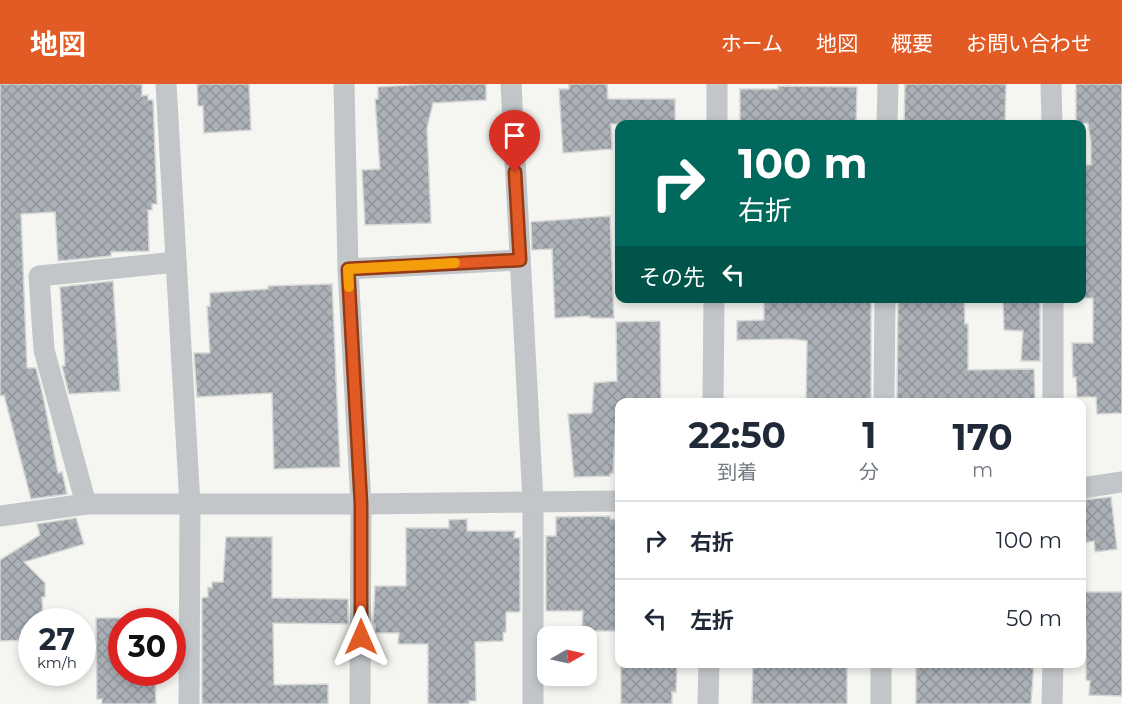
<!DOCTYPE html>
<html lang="ja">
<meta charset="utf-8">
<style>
:root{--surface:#fff;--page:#f2f2f3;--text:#1f2937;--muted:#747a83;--line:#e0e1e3;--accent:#e25b24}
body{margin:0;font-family:Montserrat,"Noto Sans JP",sans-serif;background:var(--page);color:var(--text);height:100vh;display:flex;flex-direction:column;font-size:22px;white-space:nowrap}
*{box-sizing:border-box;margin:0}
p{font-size:20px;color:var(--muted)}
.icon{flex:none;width:33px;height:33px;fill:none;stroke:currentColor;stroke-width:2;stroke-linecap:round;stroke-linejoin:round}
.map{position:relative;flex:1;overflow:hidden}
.details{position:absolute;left:615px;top:314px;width:471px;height:270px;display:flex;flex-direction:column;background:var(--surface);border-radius:12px;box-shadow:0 3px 9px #0003}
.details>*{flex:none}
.banner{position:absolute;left:615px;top:36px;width:471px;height:183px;border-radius:12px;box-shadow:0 3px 9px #0003;background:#00695c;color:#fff;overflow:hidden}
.needle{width:39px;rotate:81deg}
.tools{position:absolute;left:537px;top:542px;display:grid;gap:12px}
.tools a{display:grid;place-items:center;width:60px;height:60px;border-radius:12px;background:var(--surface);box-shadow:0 3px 9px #0003;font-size:30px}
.speed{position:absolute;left:18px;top:524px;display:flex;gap:12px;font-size:30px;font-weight:700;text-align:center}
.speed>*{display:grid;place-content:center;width:78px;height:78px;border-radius:50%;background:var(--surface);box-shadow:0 3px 9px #0003;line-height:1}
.speed small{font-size:15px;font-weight:400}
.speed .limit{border:9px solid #d22;background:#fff;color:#111}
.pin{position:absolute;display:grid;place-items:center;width:51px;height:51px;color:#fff;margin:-62px -26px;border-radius:50% 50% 50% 0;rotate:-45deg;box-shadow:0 0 6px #0007}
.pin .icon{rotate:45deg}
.me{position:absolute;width:66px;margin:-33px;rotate:0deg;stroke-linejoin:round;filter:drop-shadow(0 0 4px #0008)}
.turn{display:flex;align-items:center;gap:21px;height:126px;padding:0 24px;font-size:27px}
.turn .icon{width:78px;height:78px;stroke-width:2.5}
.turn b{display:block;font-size:42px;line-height:51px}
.then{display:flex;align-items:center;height:57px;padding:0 24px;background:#0003;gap:12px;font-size:22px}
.eta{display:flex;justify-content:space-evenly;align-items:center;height:102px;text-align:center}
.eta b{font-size:36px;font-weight:700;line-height:42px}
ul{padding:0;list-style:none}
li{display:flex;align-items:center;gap:18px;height:78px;padding:0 24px;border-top:2px solid var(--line)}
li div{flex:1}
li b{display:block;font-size:22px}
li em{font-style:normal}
header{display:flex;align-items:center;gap:36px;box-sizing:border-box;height:84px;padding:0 30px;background:var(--accent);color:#fff}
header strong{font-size:28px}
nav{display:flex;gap:33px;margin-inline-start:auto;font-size:21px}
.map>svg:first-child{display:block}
.building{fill:url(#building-cross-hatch);stroke:#d6d6d4;stroke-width:1.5}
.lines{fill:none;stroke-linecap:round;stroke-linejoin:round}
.street{stroke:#c2c6c9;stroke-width:21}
.route-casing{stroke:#933b17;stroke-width:15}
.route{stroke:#e25b24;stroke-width:10}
.slow{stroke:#f59e0b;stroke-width:10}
</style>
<header>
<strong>地図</strong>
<nav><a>ホーム</a><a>地図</a><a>概要</a><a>お問い合わせ</a></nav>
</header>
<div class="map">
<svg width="1122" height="620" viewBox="0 0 1122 620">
<defs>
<pattern id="building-cross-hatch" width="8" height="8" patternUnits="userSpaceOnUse" patternTransform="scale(1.5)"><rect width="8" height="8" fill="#abb1b7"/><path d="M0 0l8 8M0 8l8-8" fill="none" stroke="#8f949a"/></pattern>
</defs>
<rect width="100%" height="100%" fill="#f5f5f1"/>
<g class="building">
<path d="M0,0H142V12L148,11V16H153L157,120H152V126H148L149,167L111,168V172L58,177L55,128L21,130L27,284H36L43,312L58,389L62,388L67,410L31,415L4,311L0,312Z"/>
<path d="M197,0H249L251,46L204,49L203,22H198Z"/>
<path d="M427,0H486V16L433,19L427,44L431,139L365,141L362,86L380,85L375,15H378V3Z"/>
<path d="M569,0H607L608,15H675V40H611L612,65L563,69L559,5H569Z"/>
<path d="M905,0H1006L1005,40H904Z"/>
<path d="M1076,0H1122V329L1097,330L1096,313H1077L1076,293H1073L1072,259H1093V214H1082V88H1083V81H1091V58L1088,39L1076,40Z"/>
<path d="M778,2L857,3L856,40H743V38H740V5H778Z"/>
<path d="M610,132L614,234H590V232L555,234L552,165L532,166L531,138Z"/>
<path d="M113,197L120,307L69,310L62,282H65L60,203Z"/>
<path d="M332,200L340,383L274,385L272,309L197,313L194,269H210L207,222L210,223V209L268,205V202Z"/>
<path d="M764,214H871V318H806L807,257L792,255L737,256V237L764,236Z"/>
<path d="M918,214H964L965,240H968V286L1034,285L1035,318H897L898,217H918Z"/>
<path d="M1040,214V277H1021L1023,247L1004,246L1003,215Z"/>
<path d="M660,237L661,318H620V329H616L613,389L610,390V392L574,393L568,330L592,329L594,299L617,297L616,238Z"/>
<path d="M1111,413L1117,465L1095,468L1094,457L1082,459V416Z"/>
<path d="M610,432V435H616V547H587V544H582L583,527H546V452H556V433Z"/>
<path d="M76,434L84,460L24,478L45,499V513H42L43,532H38V537H32V556L0,557V476L40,451L37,440Z"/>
<path d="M467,435V447H515L514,454H520V526L519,528H506V548L503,549V557L475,558L476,617H469V620H428V560H398L399,549H375V540H373L375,502H406V444H449V436Z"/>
<path d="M226,453H272V514L348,515V540L273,539L274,601L328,600V620H202V514L208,513V503L212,504V498H223Z"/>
<path d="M1082,508H1122V612L1089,611L1090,597L1086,596V544H1082Z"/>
<path d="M96,534H122V591L155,592L156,620H102V615H97Z"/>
<path d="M621,579H677L676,608H672V620H621Z"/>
<path d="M801,579H847V620H752L753,580L801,581Z"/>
<path d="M916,579H1034L1031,620H916Z"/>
</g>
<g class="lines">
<g class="street">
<path d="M166,0L190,421L189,620"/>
<path d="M344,0L348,185L361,420L360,620"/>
<path d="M511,0L533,418V620"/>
<path d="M1051,0L1052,40"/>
<path d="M717,40V0"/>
<path d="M887,40L888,0"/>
<path d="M348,185L520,176"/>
<path d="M1053,214V318"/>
<path d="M713,318L714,214"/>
<path d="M884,318L885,214"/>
<path d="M1082,404L1122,398"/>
<path d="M86,420L44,266L39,192L176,178"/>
<path d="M0,432L86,420H361L620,417"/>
<path d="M708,620L709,579"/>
<path d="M881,620V579"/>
<path d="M1052,620L1053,579"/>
</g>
</g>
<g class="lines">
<g class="route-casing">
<path id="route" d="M361,553V420L348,185L520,176L515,88"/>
</g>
<use href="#route" class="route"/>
<path class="slow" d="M349,203L348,185L455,179"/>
</g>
</svg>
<div class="tools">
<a><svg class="needle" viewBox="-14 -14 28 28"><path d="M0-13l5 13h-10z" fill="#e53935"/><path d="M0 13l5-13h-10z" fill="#747a83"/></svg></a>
</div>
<div class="speed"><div>27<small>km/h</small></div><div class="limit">30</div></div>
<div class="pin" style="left:515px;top:88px;background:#d93025"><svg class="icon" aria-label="arrive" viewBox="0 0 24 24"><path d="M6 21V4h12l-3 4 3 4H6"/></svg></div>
<svg class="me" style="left:361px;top:553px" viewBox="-20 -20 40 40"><path d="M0-17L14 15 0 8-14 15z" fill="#e25b24" stroke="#fff" stroke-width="4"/></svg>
<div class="banner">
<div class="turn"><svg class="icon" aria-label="right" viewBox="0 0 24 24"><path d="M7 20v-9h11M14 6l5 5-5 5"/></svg><div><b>100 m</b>右折</div></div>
<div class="then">その先<svg class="icon" aria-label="left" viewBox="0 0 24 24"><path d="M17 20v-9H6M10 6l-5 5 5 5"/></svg></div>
</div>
<section class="details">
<div class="eta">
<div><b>22:50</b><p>到着</p></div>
<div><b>1</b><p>分</p></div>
<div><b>170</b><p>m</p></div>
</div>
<ul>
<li><svg class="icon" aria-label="right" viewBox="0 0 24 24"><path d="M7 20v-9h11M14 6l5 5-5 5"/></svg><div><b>右折</b></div><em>100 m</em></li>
<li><svg class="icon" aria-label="left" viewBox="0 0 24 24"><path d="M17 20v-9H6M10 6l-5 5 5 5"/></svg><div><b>左折</b></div><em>50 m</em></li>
</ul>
</section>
</div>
